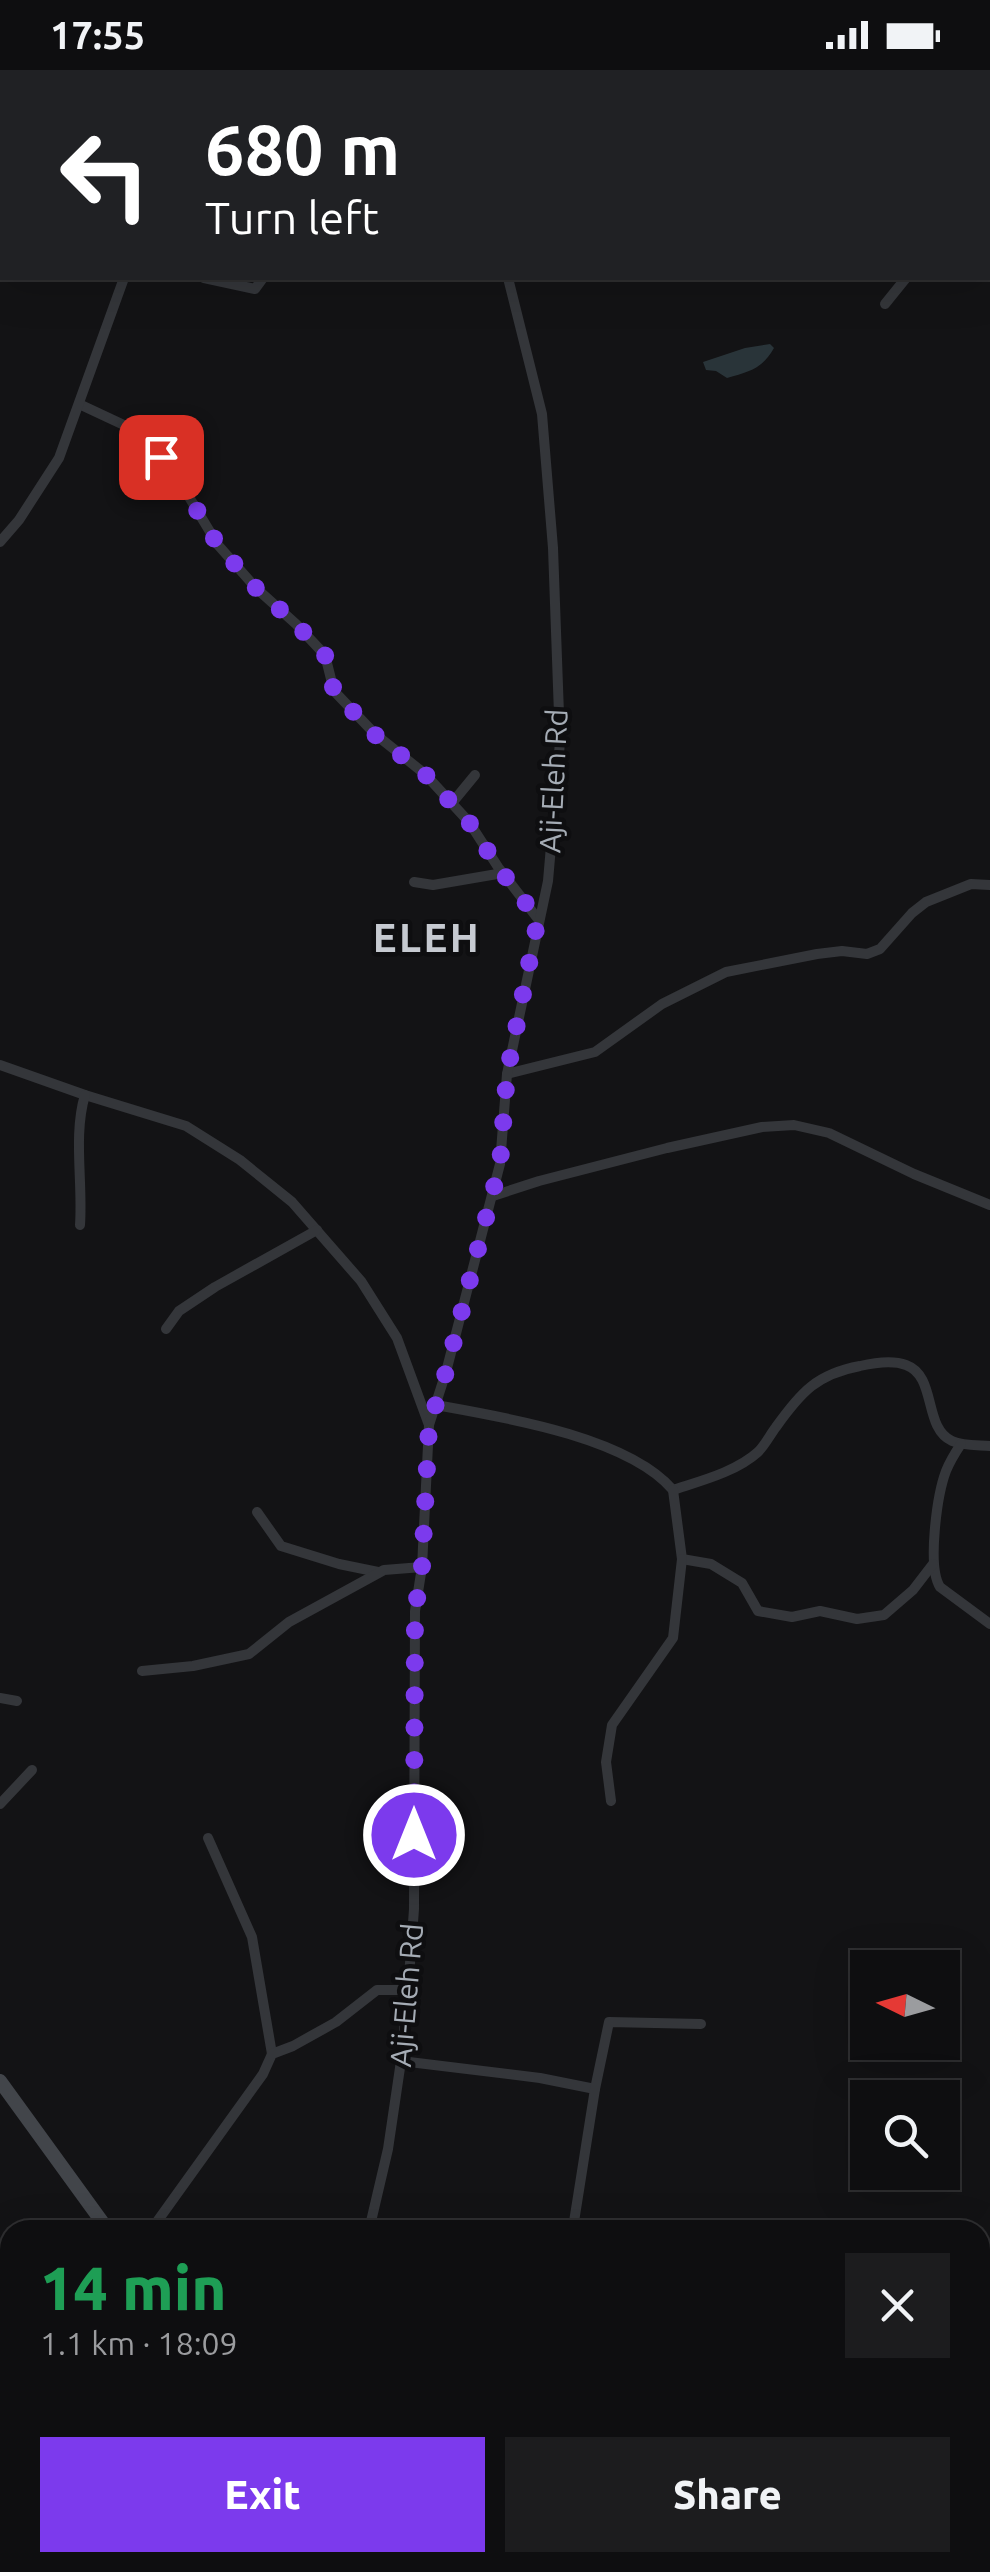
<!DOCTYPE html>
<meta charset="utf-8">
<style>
:root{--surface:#0e0e10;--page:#1c1c1e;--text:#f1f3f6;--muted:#9b9c9f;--line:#2e2e30;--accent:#7c3aed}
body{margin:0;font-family:Ubuntu,sans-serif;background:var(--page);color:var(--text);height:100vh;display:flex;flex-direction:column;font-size:38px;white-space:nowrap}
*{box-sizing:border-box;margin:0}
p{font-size:32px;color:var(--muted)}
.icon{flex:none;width:55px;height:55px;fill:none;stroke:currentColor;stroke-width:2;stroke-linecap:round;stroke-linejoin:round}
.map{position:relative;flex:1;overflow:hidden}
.sheet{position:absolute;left:0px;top:2150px;width:990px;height:352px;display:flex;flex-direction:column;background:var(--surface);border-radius:30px 30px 0 0;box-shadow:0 10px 40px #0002,0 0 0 2px var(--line)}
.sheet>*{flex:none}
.hud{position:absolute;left:0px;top:0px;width:990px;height:210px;box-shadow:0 10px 40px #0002,0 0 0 2px var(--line);background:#202124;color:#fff;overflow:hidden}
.needle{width:65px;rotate:275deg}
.tools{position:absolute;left:850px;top:1880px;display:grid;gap:20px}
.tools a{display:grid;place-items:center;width:110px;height:110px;border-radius:0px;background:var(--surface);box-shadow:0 10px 40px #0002,0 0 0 2px var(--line);font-size:50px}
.pin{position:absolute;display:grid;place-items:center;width:85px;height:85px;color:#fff;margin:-42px;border-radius:20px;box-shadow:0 5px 15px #0006}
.me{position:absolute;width:110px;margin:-55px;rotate:0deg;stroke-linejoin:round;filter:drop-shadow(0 0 8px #0008)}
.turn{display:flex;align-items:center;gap:35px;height:210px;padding:0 40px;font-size:45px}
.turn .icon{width:130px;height:130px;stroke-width:2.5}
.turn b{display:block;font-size:70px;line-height:85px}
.round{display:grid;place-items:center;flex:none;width:105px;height:105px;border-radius:0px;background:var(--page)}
.overview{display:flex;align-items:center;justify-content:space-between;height:170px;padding:0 40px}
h1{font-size:60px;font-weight:800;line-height:75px;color:#1e9e55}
.action{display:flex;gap:20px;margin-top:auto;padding:20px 40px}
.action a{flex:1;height:115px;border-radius:0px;background:var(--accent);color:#fff;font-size:40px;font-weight:800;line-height:115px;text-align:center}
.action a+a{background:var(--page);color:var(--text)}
.status{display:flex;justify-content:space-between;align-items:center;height:70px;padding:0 50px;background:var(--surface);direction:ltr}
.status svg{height:28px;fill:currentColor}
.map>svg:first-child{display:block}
.water{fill:#293439}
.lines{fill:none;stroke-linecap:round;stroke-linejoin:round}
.street{stroke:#34363a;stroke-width:10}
.secondary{stroke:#42454a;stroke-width:14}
.route{stroke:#7c3aed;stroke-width:18;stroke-dasharray:0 32.4}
.labels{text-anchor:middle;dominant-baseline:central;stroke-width:9;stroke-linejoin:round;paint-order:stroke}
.street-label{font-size:30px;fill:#a5acb5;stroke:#0e0e10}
.district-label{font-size:40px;font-weight:bold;letter-spacing:2.5px;fill:#c6cad1;stroke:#0e0e10}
</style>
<div class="status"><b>17:55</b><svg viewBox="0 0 49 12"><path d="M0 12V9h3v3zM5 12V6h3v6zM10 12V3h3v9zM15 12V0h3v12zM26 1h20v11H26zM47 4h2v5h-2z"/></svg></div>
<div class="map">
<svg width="990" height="2502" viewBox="0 0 990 2502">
<rect width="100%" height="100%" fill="#131315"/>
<path class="water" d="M770,274L774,278C762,299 750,301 727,308L716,301L706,300L703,292L745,278Z"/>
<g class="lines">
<g class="street">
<path d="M432,0L433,2"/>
<path d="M784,0L817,2"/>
<path d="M826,0L827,2"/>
<path d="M913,0V2"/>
<path d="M225,2L227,0"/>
<path d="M327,2L328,0"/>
<path d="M365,2V0"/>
<path d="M988,14H990"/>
<path d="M204,208L255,219L263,208"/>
<path d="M885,234L906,208"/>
<path d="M79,334L126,356L161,387L186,422L218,475L256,518L296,554L325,585L334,621L375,664L425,704L469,752L498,797L538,849"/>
<path d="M0,472L19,450L59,388L124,208"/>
<path d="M452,733L475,705"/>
<path d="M414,812L433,815L503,803"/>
<path d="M0,995L85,1025L186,1056L240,1090L292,1132L361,1211L397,1268L429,1355"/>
<path d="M507,1004L595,982L662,934L726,902L817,884L842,881L867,884L880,879L912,843L926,832L971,814L990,815"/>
<path d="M493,1126L539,1111L667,1078L762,1057L794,1055L829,1063L914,1104L990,1135"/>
<path d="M80,1155C83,1112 73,1065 85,1025"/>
<path d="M166,1259L179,1241L215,1217L317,1160"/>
<path d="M436,1335C503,1347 628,1367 673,1420C700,1411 736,1402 758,1382C765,1375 770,1365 776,1357C801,1322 817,1304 860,1296C873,1293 893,1290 906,1295C937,1306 923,1358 952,1371C963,1376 978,1375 990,1376"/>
<path d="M961,1374C955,1383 950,1391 946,1401C937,1425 927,1497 940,1517L990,1554"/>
<path d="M673,1420L682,1489L711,1494L742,1513L758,1541L792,1547L820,1541L857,1549L884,1545L913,1520L933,1494"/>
<path d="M257,1442L281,1476L339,1494L378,1502"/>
<path d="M142,1601L193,1596L249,1584L289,1552L384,1500L422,1497"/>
<path d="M0,1628L17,1631"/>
<path d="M611,1731L606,1692L612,1655L673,1568L682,1489"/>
<path d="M0,1734L32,1700"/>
<path d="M208,1768L252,1867L272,1984"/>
<path d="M401,1991L540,2008L595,2019"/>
<path d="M573,2158L595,2019L609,1952L701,1954"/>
<path d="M151,2160L263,2004L272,1984L293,1976L336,1952L377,1920H408"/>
<path d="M369,2160L388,2079L401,1991L408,1920L414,1839L415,1541L422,1497L429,1355L446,1302L500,1094L507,1004L548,811L560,672L553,478L542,344L508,208"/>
<path d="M0,2247L10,2248"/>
<path d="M980,2451L990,2452"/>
<path d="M936,2492L940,2502"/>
<path d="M255,2502L260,2492"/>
</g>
<g class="secondary">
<path d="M0,2011L108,2160"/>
<path d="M344,2492L351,2502"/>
</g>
</g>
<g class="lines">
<path class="route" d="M161,387L186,422L218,475L256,518L296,554L325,585L334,621L374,664L425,704L469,752L498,797L538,849L507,1004L500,1094L446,1302L429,1356L422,1497L415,1542L414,1765"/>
</g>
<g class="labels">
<g class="street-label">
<text transform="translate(553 711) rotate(-87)">Aji-Eleh Rd</text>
<text transform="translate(406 1925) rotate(-85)">Aji-Eleh Rd</text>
</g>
<g class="district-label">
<text x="427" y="867">ELEH</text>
</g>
</g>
</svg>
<div class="tools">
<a><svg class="needle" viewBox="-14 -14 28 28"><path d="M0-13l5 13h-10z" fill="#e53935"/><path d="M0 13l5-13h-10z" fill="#9b9c9f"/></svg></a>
<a><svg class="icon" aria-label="search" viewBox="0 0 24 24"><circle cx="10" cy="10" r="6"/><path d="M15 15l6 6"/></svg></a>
</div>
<div class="pin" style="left:161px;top:387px;background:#d93025"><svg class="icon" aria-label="arrive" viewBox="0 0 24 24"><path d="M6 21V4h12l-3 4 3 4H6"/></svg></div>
<svg class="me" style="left:414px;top:1765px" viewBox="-20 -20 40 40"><circle r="17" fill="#7c3aed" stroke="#fff" stroke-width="3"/><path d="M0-11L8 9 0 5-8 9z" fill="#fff"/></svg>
<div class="hud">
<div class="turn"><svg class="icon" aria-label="left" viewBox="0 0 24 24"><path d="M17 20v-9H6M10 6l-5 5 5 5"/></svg><div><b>680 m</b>Turn left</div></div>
</div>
<section class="sheet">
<div class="overview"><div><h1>14 min</h1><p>1.1 km · 18:09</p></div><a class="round"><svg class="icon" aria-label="close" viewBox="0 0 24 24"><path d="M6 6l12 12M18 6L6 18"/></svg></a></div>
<div class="action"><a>Exit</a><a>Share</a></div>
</section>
</div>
